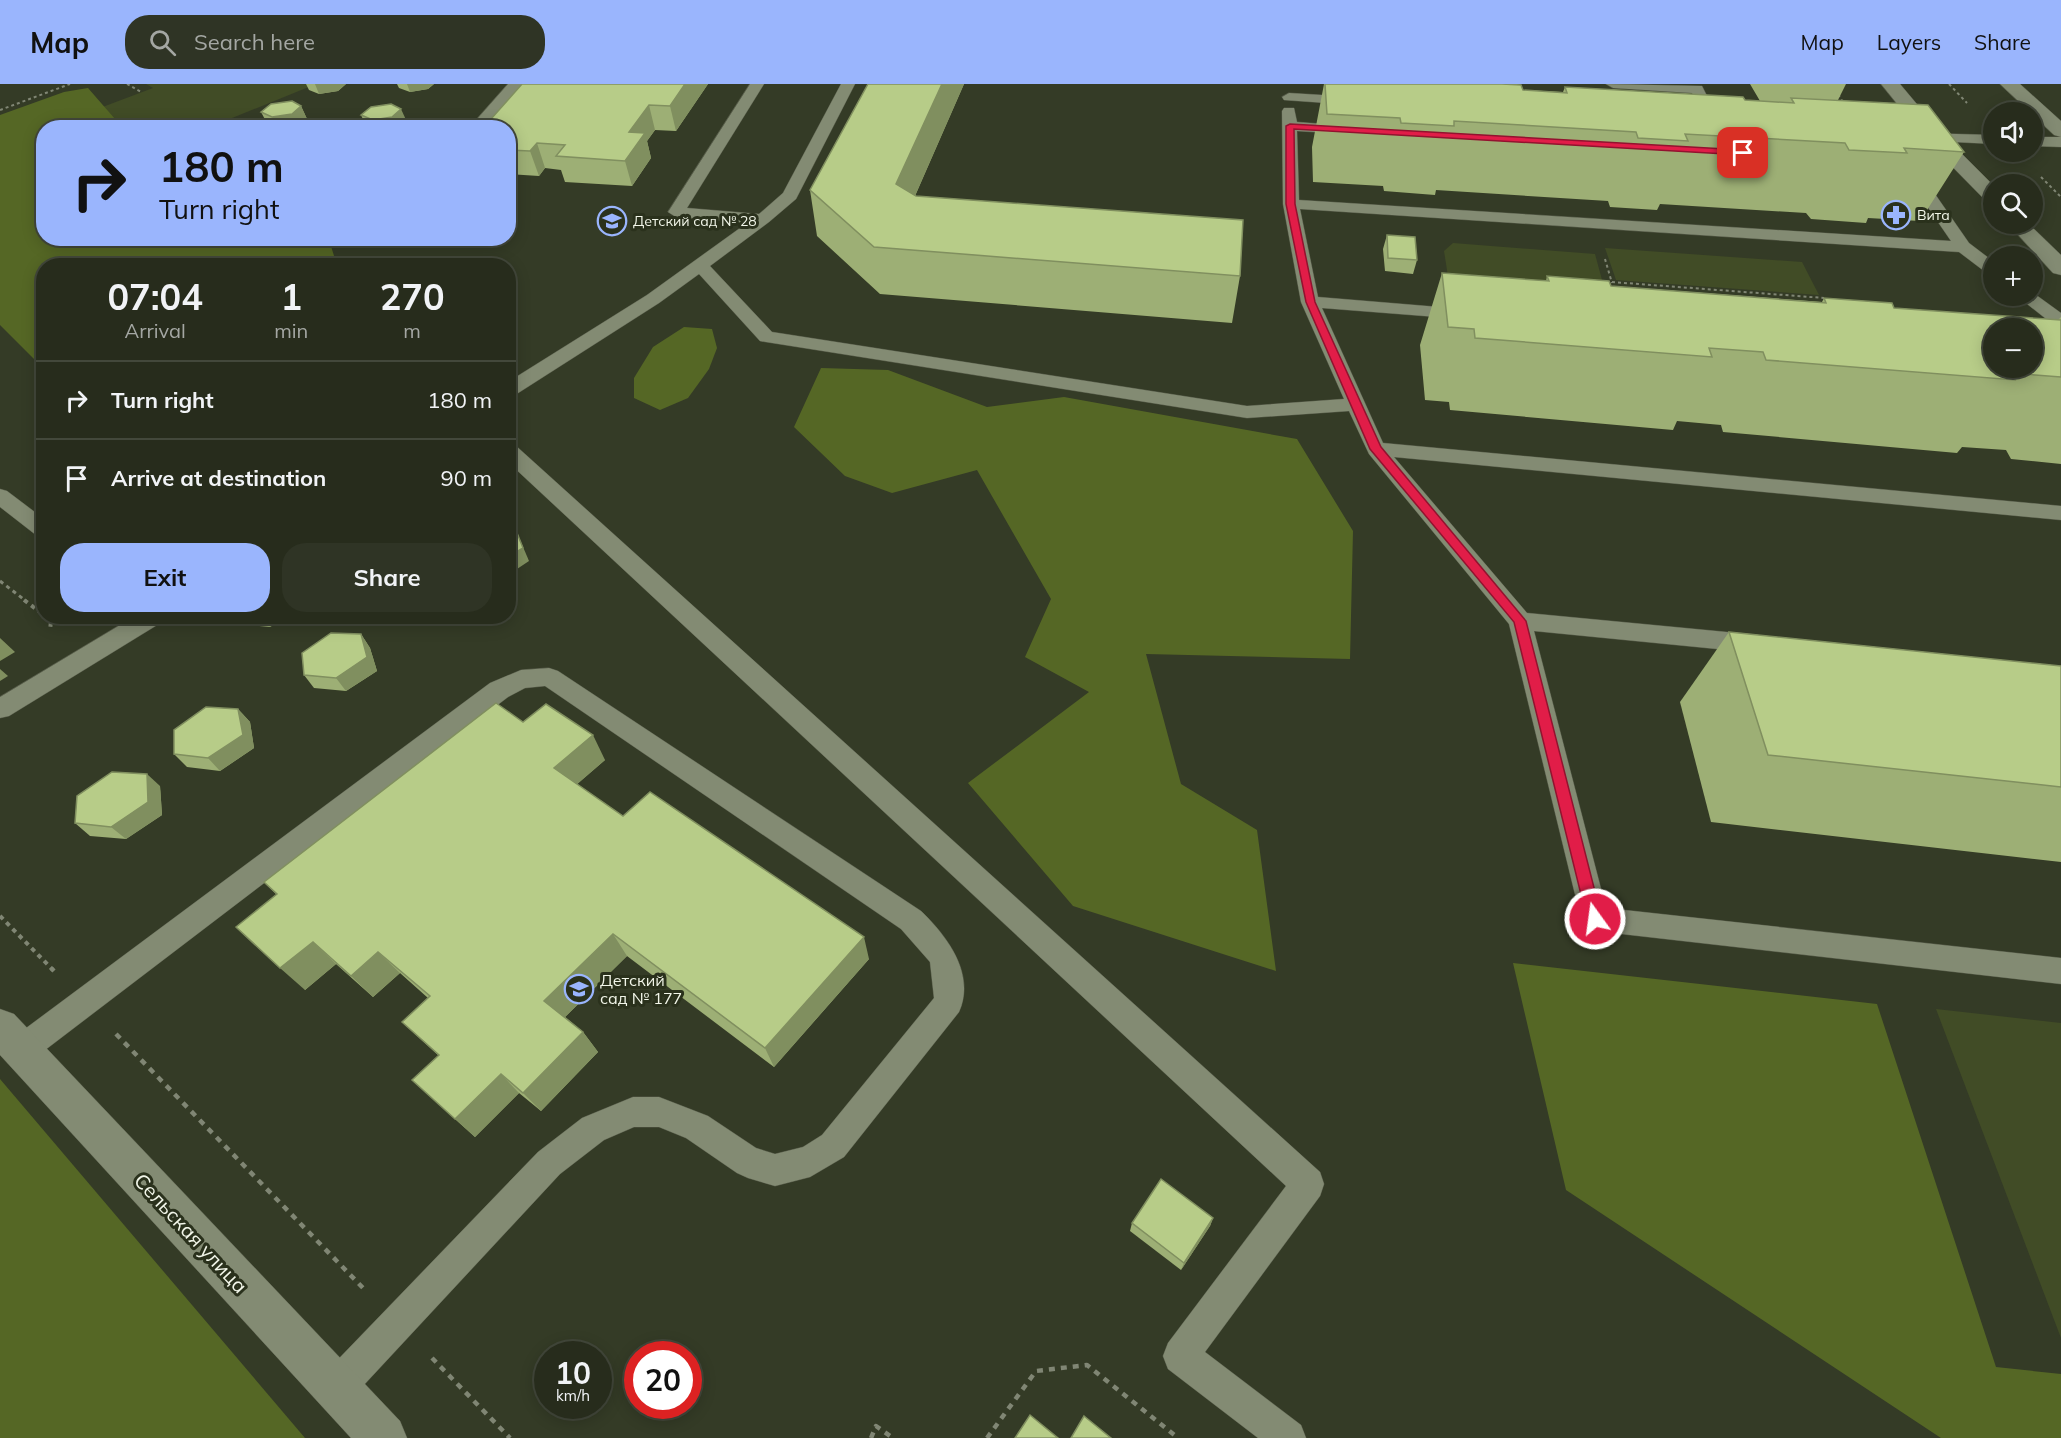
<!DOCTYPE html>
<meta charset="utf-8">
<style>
:root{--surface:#272c1c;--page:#2f3425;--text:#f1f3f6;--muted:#a4a7a3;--line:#43483b;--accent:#9ab5fd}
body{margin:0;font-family:Mulish,sans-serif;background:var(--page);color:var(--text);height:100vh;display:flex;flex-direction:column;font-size:22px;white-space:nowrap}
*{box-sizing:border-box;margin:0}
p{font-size:20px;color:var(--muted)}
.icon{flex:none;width:33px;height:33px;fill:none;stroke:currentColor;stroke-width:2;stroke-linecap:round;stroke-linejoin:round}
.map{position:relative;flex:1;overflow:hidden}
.side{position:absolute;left:36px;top:174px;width:480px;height:366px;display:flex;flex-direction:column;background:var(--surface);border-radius:24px;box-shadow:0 3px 15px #0003,0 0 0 2px var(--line)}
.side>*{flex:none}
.hud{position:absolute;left:36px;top:36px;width:480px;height:126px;border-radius:24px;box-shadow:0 3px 15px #0003,0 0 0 2px var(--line);background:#9ab5fd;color:#111;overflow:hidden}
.buttons{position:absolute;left:1983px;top:18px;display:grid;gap:12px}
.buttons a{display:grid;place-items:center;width:60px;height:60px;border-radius:50%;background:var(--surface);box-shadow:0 3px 15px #0003,0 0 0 2px var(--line);font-size:30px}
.speed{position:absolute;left:534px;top:1257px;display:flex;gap:12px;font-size:30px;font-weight:700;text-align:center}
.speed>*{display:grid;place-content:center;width:78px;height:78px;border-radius:50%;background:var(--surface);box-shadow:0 3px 15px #0003,0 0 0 2px var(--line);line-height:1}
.speed small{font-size:15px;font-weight:400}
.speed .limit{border:9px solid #d22;background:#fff;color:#111}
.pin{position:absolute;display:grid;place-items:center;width:51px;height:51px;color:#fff;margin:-26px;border-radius:12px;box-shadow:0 3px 9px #0006}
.me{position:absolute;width:66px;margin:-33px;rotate:346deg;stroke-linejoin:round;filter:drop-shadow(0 0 4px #0008)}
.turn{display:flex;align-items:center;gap:21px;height:126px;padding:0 24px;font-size:27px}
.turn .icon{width:78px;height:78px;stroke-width:2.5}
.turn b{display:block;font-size:42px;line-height:51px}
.eta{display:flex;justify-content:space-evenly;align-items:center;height:102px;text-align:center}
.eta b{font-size:36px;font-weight:700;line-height:42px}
.primary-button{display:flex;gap:12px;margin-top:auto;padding:12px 24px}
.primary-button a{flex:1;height:69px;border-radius:24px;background:var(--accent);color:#111;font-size:24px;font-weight:700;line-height:69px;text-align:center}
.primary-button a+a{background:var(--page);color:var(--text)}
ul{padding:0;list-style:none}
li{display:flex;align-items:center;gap:18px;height:78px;padding:0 24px;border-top:2px solid var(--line)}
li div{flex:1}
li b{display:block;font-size:22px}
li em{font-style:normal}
header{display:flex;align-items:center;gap:36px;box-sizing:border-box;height:84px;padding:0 30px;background:var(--accent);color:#111}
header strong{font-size:28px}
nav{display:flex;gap:33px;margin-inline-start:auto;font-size:21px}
.search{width:420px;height:54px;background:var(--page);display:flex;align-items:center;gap:15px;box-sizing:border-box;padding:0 21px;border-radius:24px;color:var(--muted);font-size:22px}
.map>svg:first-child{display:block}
.green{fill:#414c26}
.forest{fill:#556725}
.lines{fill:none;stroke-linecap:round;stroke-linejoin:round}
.service-casing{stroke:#545947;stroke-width:1}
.minor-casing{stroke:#545947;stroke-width:1}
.tertiary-casing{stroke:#545947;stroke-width:1}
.path-far3{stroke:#808674;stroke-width:2;stroke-dasharray:3 3;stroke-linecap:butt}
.path-far2{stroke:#808674;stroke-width:3;stroke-dasharray:4 4;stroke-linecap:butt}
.path-far1{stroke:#808674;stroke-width:4;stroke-dasharray:4.5 4.5;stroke-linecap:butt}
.path{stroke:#808674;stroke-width:4.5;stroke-dasharray:6 6;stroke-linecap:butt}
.service{fill:#838b73;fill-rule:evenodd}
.minor{fill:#838b73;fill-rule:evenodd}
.tertiary{fill:#838b73;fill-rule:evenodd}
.wall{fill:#9daf75}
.shaded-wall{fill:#808f5f}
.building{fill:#b7cc88;stroke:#808f5f;stroke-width:1.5;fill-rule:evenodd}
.route{fill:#e11d48;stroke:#92132f;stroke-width:1.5}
.labels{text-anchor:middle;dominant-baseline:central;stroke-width:6;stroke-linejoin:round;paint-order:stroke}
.far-poi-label{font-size:14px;fill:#f2f6e9;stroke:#2a311c;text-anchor:start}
.poi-label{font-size:16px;fill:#f2f6e9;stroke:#2a311c;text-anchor:start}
.near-street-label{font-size:20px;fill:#f2f6e9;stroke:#2a311c}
</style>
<header>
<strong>Map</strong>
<div class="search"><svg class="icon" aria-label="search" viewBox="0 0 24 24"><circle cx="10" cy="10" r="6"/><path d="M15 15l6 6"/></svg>Search here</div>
<nav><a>Map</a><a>Layers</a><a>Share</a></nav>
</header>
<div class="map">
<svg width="2061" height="1354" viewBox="0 0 2061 1354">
<rect width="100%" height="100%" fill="#343b26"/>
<g class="green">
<path d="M146,0H316L210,43H97L76,33L153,4Z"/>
<path d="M1453,159L1595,170L1611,229L1450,205L1444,167Z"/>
<path d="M1605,164L1802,178L1819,211L1616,196Z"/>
<path d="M1936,925L2061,939V1254Z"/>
</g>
<g class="forest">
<path d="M88,4L122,43L44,44V154L318,155L330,159L335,175L331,181L44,182L43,284L0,241V31L64,8Z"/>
<path d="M684,243L712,245L717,264L709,285L688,314L660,326L634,314V294L653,263Z"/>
<path d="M821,284L888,286L987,323L1064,313L1297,355L1353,447L1350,575L1146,570L1181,700L1257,746L1276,887L1073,822L968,699L1089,608L1025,573L1051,515L977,386L892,409L845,392L794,343Z"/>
<path d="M1513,879L1877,920L1996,1283L2061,1290V1354H1941L1566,1106Z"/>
<path d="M0,995L305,1354H0Z"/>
</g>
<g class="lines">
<g class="service-casing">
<g id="service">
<path d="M508,0H523L485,44H469Z"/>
<path d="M750,0H764L687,124L759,130L783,109L841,0H855L796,115L769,138L710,182L772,248L1247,322L1344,315L1301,218L1283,120L1282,27L1284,24H1294L1297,38L1349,42L1356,46L1349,50L1297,47L1299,116L1951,157L1905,90L1913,85L1919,87L1969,159L1994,178V191L1988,190L1959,168L1300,125L1318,213L1463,225L1469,226L1472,230L1469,234L1463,235L1322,224L1383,359L2061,422V436L1394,373L1527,529L1758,551L1766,554L1770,560L1766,566L1758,569L1534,547L1606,824L2061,874V900L1595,847L1585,844L1581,835L1509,540L1369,370L1349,327L1247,334L766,258L760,257L699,190L659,219L515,311L508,313V298L647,211L747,139L676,133L668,128Z"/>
<path d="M1606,0L1702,2L1721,40L1719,43H1709L1692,9L1613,4Z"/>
<path d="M1289,9L1355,13L1362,17L1355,21L1284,16L1282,13Z"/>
<path d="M1919,49L1994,51V60L1914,56L1912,53L1914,50Z"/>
<path d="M2032,53H2061V63L2032,62Z"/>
<path d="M2032,208L2061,229V243L2055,242L2017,212H2032Z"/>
<path d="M508,360L515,361L1320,1088L1324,1100L1320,1112L1205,1268L1301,1341L1306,1354H1258L1168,1285L1163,1272L1168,1259L1286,1102L508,378Z"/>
<path d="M0,405L7,407L44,435V453L36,451L0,423Z"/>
<path d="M135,532H165L162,538L9,632L0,634V613Z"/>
<path d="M549,584L558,587L921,827C947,852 976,890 959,928L844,1073L810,1093L775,1102L748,1094L737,1089L686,1054L659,1043H634L604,1056L560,1090L349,1317L336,1322L323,1317L318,1304L323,1291L538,1068L582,1034L633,1013H659L708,1032L756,1064L775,1070L803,1063L822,1051L934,914L930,878L901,845L545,602L525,604L508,613L32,976L21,980L10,976L6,966L10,956L490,599L521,586Z"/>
</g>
</g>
<g class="minor-casing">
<g id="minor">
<path d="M1881,0H1900L1942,50L1994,102V120L1987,118L1928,58Z"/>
<path d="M2008,140H2029L2061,171V191L2053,189Z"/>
<path d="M0,925L14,930L400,1337L407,1354H351L0,971Z"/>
</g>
</g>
<g class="tertiary-casing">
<path id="tertiary" d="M2000,0H2020L2061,37V53L2054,51Z"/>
</g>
<g class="path-far3">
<path d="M127,0L141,8"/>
<path d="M1832,0L1844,20"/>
<path d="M1949,0L1967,19"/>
<path d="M0,26L70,0"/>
<path d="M2041,93L2061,113"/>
<path d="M1605,175L1612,199"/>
<path d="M1612,198L1824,214"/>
</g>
<path class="path-far2" d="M0,497L26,517"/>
<g class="path-far1">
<path d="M24,516L44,531"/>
<path d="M45,532L51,537L50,546"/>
<path d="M51,537L68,533"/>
<path d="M0,832L53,886"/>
</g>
<g class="path">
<path d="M51,884L54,887"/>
<path d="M116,950L364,1205"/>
<path d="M432,1274L510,1354"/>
<path d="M871,1354L876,1342L893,1354"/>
<path d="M987,1354L1036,1287L1087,1281L1178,1354"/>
</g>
<use href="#service" class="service"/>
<use href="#minor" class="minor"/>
<use href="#tertiary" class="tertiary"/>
</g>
<g class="wall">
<path d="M306,0H346L338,7L319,10L309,6Z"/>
<path d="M397,0H434L428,5L410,8L399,4Z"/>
<path d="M614,0H708L676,47L655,46L647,57L651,74L632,102L565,98L561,86L545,84L539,92L508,90V44Z"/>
<path d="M868,0H964L915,112L1240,192L1232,239L880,210L817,152L810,106Z"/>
<path d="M1324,0H1502L1523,6L1563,8L1565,3L1760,17L1750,0H1846L1838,16L1964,68L1920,137L1868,134L1866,139L1811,135L1806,129L1660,120L1657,126L1610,123L1608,117L1436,106L1435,111L1384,107L1383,102L1313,98L1312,63Z"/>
<path d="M301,22L307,35L298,43L274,44L268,41L261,28Z"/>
<path d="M361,31L407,38L401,44H367Z"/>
<path d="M1387,151L1417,176L1413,190L1385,187L1383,165Z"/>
<path d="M1442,189L1546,197L1547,192L1611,202L1822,218L1824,214L1894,224L2058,236L2061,233V380L2011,375L2006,366L1962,363L1957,369L1723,348L1721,341L1677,337L1673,346L1450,326L1449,318L1425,316L1420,261Z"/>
<path d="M233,532H287L270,543L239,540Z"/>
<path d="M1729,548L2061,582V778L1711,738L1680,618Z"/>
<path d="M361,550L370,564L377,587L346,607L314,604L304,591Z"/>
<path d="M238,625L250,638L254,664L220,687L187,683L174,670Z"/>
<path d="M523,638L605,676L577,700L623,732L869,875L774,983L627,872L565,933L583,948L598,968L541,1027L519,1009L475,1053L455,1035L439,972L402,938L428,914L400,889L373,913L336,880L305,906L277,811L264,798Z"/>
<path d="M160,702L162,731L126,755L90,752L75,739Z"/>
<path d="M1213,1134L1210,1142L1181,1186L1130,1147L1132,1139Z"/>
</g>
<g class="shaded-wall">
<path d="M315,0H346L338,7L319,10Z"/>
<path d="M407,0H434L428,5L410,8Z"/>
<path d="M685,0H708L676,47L670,22Z"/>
<path d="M942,0H964L900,146L896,100Z"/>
<path d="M649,21L655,46L647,57L651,74L632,102L625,77L629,48Z"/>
<path d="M301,22L307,35L298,43L278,44L272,33Z"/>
<path d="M401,25L407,38L401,44H376L373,36Z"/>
<path d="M537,59L545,84L539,92L530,67Z"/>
<path d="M515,444L529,477L508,491V473Z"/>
<path d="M262,532H287L270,543Z"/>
<path d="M361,550L370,564L377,587L346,607L336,594Z"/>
<path d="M0,554L15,568L0,577Z"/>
<path d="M0,585L8,592L0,597Z"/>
<path d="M238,625L250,638L254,664L220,687L208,674Z"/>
<path d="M593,651L605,676L567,709L554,684Z"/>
<path d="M147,690L160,702L162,731L126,755L111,743Z"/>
<path d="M613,850L627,872L561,937L544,917Z"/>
<path d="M864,853L869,875L774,983L765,964Z"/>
<path d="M313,858L336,880L305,906L280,884Z"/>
<path d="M378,868L400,889L373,913L351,892Z"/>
<path d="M583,948L598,968L541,1027L523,1009Z"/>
<path d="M501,990L519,1009L475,1053L455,1035Z"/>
<path d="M1213,1134L1210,1142L1181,1186L1184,1179Z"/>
</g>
<g class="building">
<path d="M522,0H685L670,22L649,21L629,48L645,49L625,77L556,72L565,61L537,59L530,67L508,66V44H483Z"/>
<path d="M868,0H942L896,100L916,112L1243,136L1240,192L874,163L810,106Z"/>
<path d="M1325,0H1502L1521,1L1523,6L1567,9L1565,3L1743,13L1745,16L1794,19L1791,14L1928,21L1964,68L1904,64L1907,69L1849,66L1845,59L1685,50L1688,57L1638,54L1636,48L1454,37V42L1401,39L1400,34L1327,30Z"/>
<path d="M292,17L301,22L292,30L272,33L261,28L271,20Z"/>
<path d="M391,20L401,25L392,33L373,36L361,31L371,23Z"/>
<path d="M1387,151L1415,153L1417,176L1388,174Z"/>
<path d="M1442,189L1549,197L1547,192L1609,197L1611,202L1826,219L1824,214L1892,219L1894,224L2061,236V293L2011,289L2015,296L1766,276L1763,268L1709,264L1712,273L1475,254L1474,245L1448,243ZM1994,244H2032V284H1994Z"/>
<path d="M508,443L515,444L523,464L508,473Z"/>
<path d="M1729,548L2061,582V703L1768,671Z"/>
<path d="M331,549L361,550L367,573L336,594L304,591L302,569Z"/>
<path d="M496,619L523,638L546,620L593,651L554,684L623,732L650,708L864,853L765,964L613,850L544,917L583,948L523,1009L501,990L455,1035L412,996L439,971L402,938L430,912L378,868L351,892L313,858L280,884L236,843L277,810L264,798Z"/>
<path d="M206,623L238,625L243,651L208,674L174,670V646Z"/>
<path d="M112,688L147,690L148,718L111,743L75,739L77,712Z"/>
<path d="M1161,1095L1213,1134L1184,1179L1132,1139Z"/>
<path d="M1030,1331L1058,1354H1015Z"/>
<path d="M1084,1332L1111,1354H1071Z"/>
</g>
<path class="route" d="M1290,40L1743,66L1747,69L1743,71L1294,45L1295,120L1315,218L1381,363L1526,537L1602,835L1600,840L1595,842L1590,840L1587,835L1514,538L1370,365L1306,218L1286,120V42Z"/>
<defs>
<g id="pharmacy-ring" transform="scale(1.5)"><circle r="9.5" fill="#2a311c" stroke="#9ab5fd" stroke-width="1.5"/><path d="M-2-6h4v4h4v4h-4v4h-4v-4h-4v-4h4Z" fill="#9ab5fd"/></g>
<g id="school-ring" transform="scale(1.5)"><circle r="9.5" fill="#2a311c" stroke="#9ab5fd" stroke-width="1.5"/><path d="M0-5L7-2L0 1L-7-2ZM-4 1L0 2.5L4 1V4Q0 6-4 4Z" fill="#9ab5fd"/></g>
</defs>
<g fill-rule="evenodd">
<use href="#pharmacy-ring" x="1896" y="131"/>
<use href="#school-ring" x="612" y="137"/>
<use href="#school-ring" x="579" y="905"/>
</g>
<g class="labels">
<g class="far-poi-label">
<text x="1917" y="131">Вита</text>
<text x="633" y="137">Детский сад № 28</text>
</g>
<g class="poi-label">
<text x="600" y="896">Детский<tspan x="600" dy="18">сад № 177</tspan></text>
</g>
<g class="near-street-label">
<text transform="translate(191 1149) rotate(47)">Сельская улица</text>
</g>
</g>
</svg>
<div class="buttons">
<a><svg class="icon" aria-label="sound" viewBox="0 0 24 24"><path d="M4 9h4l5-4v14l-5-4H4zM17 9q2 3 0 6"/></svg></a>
<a><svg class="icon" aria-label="search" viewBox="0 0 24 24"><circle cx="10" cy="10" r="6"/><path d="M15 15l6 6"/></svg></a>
<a>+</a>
<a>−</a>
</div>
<div class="speed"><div>10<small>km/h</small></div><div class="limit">20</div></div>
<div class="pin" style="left:1743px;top:69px;background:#d93025"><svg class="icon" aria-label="arrive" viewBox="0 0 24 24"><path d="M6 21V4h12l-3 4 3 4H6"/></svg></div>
<svg class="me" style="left:1595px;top:835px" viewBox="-20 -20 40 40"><circle r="17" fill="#e11d48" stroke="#fff" stroke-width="3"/><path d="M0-11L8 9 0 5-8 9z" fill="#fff"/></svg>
<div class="hud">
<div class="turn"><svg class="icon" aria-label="right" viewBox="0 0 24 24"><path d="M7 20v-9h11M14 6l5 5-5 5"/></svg><div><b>180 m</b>Turn right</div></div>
</div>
<section class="side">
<div class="eta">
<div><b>07:04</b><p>Arrival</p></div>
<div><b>1</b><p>min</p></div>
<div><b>270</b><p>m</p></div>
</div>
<ul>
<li><svg class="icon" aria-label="right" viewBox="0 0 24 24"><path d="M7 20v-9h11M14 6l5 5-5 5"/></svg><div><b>Turn right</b></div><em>180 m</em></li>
<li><svg class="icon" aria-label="arrive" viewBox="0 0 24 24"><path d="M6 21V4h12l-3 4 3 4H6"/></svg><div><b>Arrive at destination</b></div><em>90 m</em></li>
</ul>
<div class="primary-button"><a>Exit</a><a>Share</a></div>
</section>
</div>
